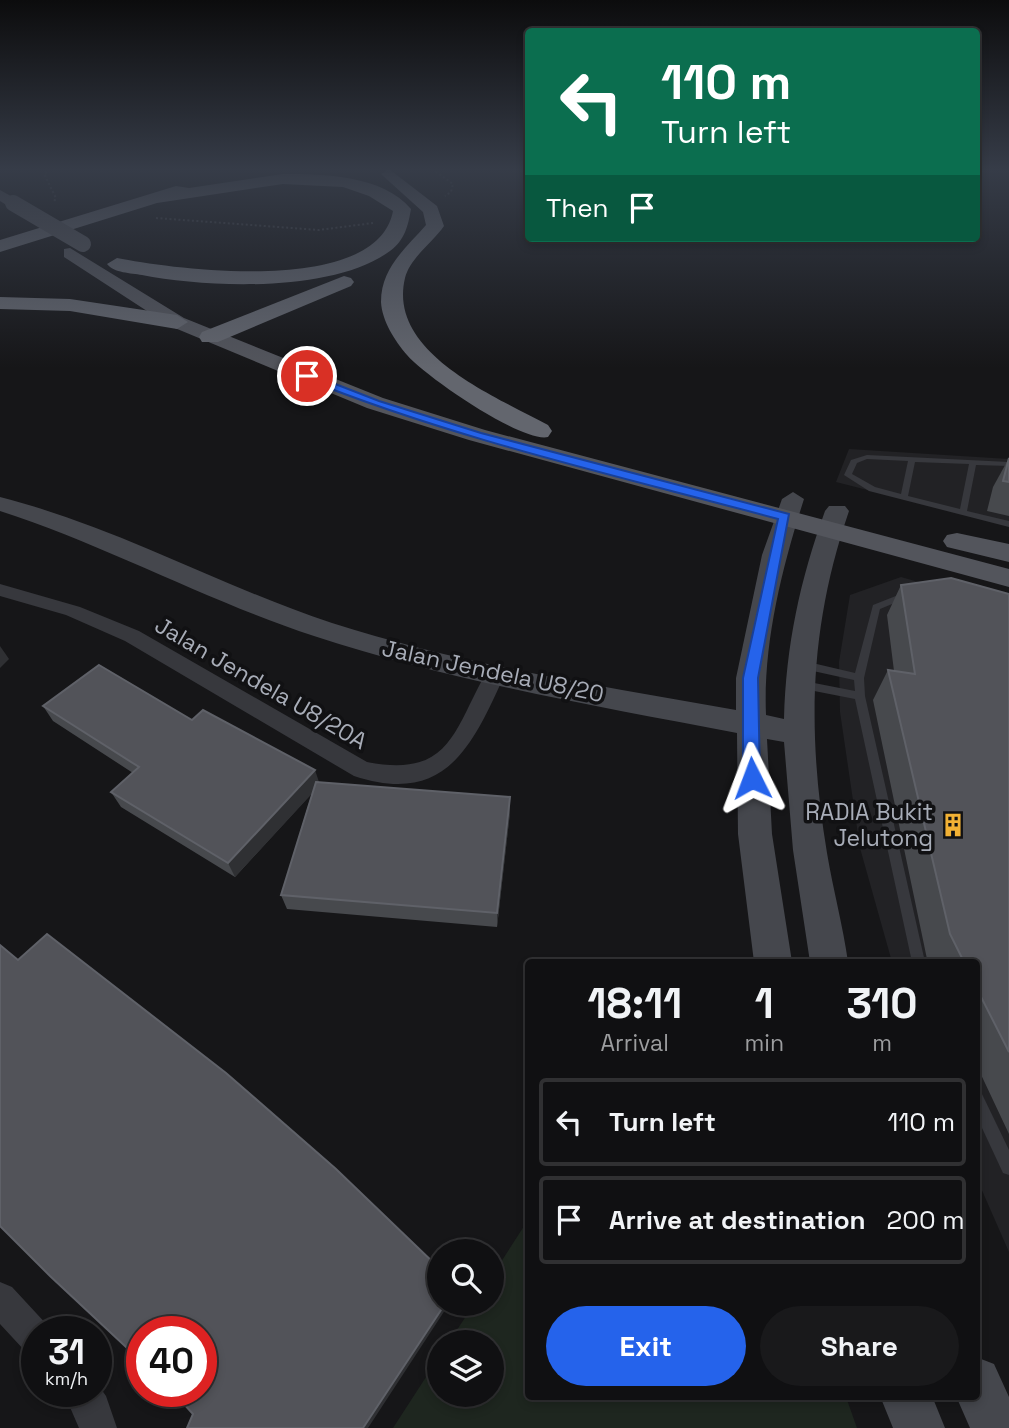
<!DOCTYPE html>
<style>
:root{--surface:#101012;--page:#19191b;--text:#f1f3f6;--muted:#9c9d9f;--line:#303032;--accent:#2563eb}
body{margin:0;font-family:"Space Grotesk",sans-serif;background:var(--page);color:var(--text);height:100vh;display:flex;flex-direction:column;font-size:26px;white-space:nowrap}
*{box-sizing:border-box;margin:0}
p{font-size:23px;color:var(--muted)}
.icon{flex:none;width:38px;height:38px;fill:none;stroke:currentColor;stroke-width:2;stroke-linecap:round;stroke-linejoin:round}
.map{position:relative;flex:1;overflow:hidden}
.drawer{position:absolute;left:525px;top:959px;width:455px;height:441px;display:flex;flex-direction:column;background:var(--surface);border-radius:7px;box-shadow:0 4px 10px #0003,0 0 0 2px var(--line)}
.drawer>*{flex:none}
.guide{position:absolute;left:525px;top:28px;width:455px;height:214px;border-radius:7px;box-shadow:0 4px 10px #0003,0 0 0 2px var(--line);background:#0b6e4f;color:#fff;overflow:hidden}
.tools{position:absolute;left:427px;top:1239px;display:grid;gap:14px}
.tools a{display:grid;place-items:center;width:77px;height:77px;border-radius:50%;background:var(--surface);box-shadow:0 4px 10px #0003,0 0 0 2px var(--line);font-size:35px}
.speed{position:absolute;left:21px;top:1316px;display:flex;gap:14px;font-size:35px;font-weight:700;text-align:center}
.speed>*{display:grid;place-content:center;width:91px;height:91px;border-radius:50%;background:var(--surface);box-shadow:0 4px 10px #0003,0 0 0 2px var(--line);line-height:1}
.speed small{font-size:18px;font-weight:400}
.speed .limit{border:10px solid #d22;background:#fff;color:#111}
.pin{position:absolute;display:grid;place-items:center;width:60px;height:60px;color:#fff;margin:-30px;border:4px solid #fff;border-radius:50%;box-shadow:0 2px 7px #0007}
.me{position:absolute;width:77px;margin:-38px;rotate:357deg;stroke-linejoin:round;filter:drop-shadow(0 0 5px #0008)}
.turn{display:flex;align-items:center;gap:24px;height:147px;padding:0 21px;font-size:32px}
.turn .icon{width:91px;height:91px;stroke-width:2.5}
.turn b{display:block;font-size:49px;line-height:60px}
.then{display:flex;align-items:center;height:66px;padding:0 21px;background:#0003;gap:14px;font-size:26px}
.eta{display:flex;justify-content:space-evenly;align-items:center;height:119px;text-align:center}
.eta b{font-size:42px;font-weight:800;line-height:49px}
.cta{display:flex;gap:14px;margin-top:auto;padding:14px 21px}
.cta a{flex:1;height:80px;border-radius:42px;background:var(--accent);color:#fff;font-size:28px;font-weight:800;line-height:80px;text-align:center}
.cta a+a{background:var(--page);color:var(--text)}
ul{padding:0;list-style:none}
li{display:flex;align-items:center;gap:21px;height:88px;margin:0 14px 10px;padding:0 7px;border:4px solid var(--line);border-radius:7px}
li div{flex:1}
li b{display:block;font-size:26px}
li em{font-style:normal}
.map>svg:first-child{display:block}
.built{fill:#222225}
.green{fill:#1e261f}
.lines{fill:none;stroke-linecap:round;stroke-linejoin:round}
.path{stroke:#3d3f44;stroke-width:2;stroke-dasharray:2 2.5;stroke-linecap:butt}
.lane{fill:#37383d;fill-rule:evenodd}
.street{fill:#37383d;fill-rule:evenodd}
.secondary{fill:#45474d;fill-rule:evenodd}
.primary{fill:#53555c;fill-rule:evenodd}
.highway{fill:#63666e;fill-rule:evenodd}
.primary-bridge{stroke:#53555c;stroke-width:16}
.wall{fill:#47494d}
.shaded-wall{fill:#2f3033}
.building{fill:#525359;stroke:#5f6168;stroke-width:2}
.route{fill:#2563eb;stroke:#184099;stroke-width:2}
.labels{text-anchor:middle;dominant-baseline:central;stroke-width:7;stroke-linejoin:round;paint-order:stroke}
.street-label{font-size:23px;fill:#a8adb8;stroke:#111113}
.poi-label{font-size:23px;fill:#a8adb8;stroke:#111113;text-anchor:end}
</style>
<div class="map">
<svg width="1009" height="1428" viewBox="0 0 1009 1428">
<rect width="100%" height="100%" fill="#161618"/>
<g class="built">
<path d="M849,449L1009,459V526L836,482Z"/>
<path d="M901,577L1009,608V1252L977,1179L976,962H892L860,848L840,712L839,662L850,595Z"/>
</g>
<path class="green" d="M528,1220V1396L846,1397L857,1428H393L439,1357V1395H492V1342H449L474,1304H492V1276Z"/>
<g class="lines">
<g class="path">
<path d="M50,169L44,174L56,198L53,203"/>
<path d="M432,169L453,184L451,192L445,196"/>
<path d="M156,218L319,230L373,223"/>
</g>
<g class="lane">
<path d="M867,455L1009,462V466L976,465L967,511L1009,521V527L869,491L844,475L851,460ZM867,459L908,461L901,494L875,487L852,474L857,463ZM915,462L969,464L960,509L908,496Z"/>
<path d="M906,592L911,595L909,597L880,609L864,678L865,696L925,962H912L855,699L804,689L799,685L804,681L855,691L854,680L804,669L799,665L804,661L855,673L873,605Z"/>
<path d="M976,1090L981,1092L1009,1150V1175L1003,1173L976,1115Z"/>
</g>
<g class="street">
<path d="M0,584L80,607L139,631L367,762C451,778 453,731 487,671H501L504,676C472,747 445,806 354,776L125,641L66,615L0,596Z"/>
<path d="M0,1282L12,1287L49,1327L52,1332H37V1356L25,1351L0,1324Z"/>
<path d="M96,1382L106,1396L117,1428H79L63,1391H96Z"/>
</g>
<g class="secondary">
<path d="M793,492L804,499C782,568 763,643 766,715L784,719C786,645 800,580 825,511L829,506H845L849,511C809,628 807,731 827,853C833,889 843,926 848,962H810L793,850L784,742L767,739L772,834L792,962H754L738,834L737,733C594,706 452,681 314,636C207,601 108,546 0,511V497C115,526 220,586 332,623C463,665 601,686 736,710V678L762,555L782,499Z"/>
<path d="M976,1357L994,1364L1009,1397V1428H970L956,1396H976Z"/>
<path d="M880,1396H932L945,1428H893Z"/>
</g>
<g class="primary">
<path d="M0,190L18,200V206H8L0,201Z"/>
<path d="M70,248L184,318L383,398L485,430L1009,569V587L469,440L367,408L170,326L64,257V249Z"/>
<path d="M957,533L1009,544V562L947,547L943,541L947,535Z"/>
</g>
<g class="highway">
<path d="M389,169L437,206L444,226C433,242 410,258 405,278C387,353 495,396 548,425L552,431L548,437C522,443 426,377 407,355C395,341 382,321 381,302C381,268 405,249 426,225L423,212L381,174Z"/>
<path d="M283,174C323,174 383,175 411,209C408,226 405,240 390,251C333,293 208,288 142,275C131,273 114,273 107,264L117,258C178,270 377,296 393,211L369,196L343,187L283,184L157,203L0,252V240L176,186L189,188Z"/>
<path d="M344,276L351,278L354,282L351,286L218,342H202L199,337L202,332Z"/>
<path d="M0,297L70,299L177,315L188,322L177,329L70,311L0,309Z"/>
</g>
<path class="primary-bridge" d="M13,203L83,244"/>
</g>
<g class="wall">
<path d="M1009,458V516L987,511L993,487Z"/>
<path d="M901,585L1009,594V1134L976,1064V962H929L927,959L873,700L888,670L894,671L887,615Z"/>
<path d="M43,706L192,720L319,782L510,812L497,927L287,909L281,895L312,793L235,877L121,807L111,792L133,773L53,721Z"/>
</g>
<g class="shaded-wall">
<path d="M0,646L9,659L0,668Z"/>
<path d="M315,770L320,785L235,877L228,863Z"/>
<path d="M510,797V812L497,927V913Z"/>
<path d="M445,1304H449L368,1428H363Z"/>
</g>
<g class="building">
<path d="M1009,458V482L1003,481Z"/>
<path d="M951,578L1009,594V1052L976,987V962H964L950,934L888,670L915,674L901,585Z"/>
<path d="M99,665L192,720L203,710L315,770L228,863L111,792L139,767L43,706Z"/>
<path d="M316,782L510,797L497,913L281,895Z"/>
<path d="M47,934L226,1073L336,1169L439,1268V1304H445L363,1428H187L193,1414L172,1391H201V1332H142V1362L50,1276L0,1226V945L18,960Z"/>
</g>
<linearGradient id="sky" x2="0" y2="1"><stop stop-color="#0c0c0d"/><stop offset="0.46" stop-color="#363c48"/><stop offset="1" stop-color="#363c48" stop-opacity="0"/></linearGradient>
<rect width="1009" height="368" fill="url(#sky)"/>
<path class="route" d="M307,373L379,401L481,433L789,514L758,678L760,778L758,783H746L743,778V678L778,519C619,476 457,440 303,378Z"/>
<defs>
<g id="building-bare" transform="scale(1.89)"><path d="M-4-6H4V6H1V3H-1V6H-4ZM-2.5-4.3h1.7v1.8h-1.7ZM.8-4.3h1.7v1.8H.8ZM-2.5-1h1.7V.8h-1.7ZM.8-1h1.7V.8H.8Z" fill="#f2b134" stroke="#111113" stroke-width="2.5" paint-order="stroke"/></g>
</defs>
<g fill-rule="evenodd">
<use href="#building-bare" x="953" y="825"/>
</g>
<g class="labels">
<g class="street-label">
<text transform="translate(493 671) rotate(12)">Jalan Jendela U8/20</text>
<text transform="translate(261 683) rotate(30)">Jalan Jendela U8/20A</text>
</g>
<g class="poi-label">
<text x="933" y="812">RADIA Bukit<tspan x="933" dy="26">Jelutong</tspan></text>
</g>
</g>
</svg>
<div class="tools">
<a><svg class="icon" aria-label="search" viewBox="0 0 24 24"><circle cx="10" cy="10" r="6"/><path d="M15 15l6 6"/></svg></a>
<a><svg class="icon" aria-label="layers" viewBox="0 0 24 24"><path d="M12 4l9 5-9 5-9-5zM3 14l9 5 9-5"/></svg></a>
</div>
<div class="speed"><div>31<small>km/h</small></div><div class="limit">40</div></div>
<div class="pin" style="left:307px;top:376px;background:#d93025"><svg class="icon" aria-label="arrive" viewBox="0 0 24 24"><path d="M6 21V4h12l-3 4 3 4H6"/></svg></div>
<svg class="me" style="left:752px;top:778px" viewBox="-20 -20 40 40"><path d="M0-17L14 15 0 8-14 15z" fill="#2563eb" stroke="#fff" stroke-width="4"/></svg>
<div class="guide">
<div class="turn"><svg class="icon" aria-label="left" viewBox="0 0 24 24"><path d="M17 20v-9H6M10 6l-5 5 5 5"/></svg><div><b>110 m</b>Turn left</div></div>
<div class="then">Then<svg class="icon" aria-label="arrive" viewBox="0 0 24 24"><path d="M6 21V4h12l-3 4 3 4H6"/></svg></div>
</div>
<section class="drawer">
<div class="eta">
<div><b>18:11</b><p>Arrival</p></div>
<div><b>1</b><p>min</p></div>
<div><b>310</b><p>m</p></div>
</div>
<ul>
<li><svg class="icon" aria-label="left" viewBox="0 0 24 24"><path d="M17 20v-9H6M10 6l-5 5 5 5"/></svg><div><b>Turn left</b></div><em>110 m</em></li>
<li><svg class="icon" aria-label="arrive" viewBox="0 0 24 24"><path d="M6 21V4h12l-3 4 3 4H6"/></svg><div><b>Arrive at destination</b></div><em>200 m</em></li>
</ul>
<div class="cta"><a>Exit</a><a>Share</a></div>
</section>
</div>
